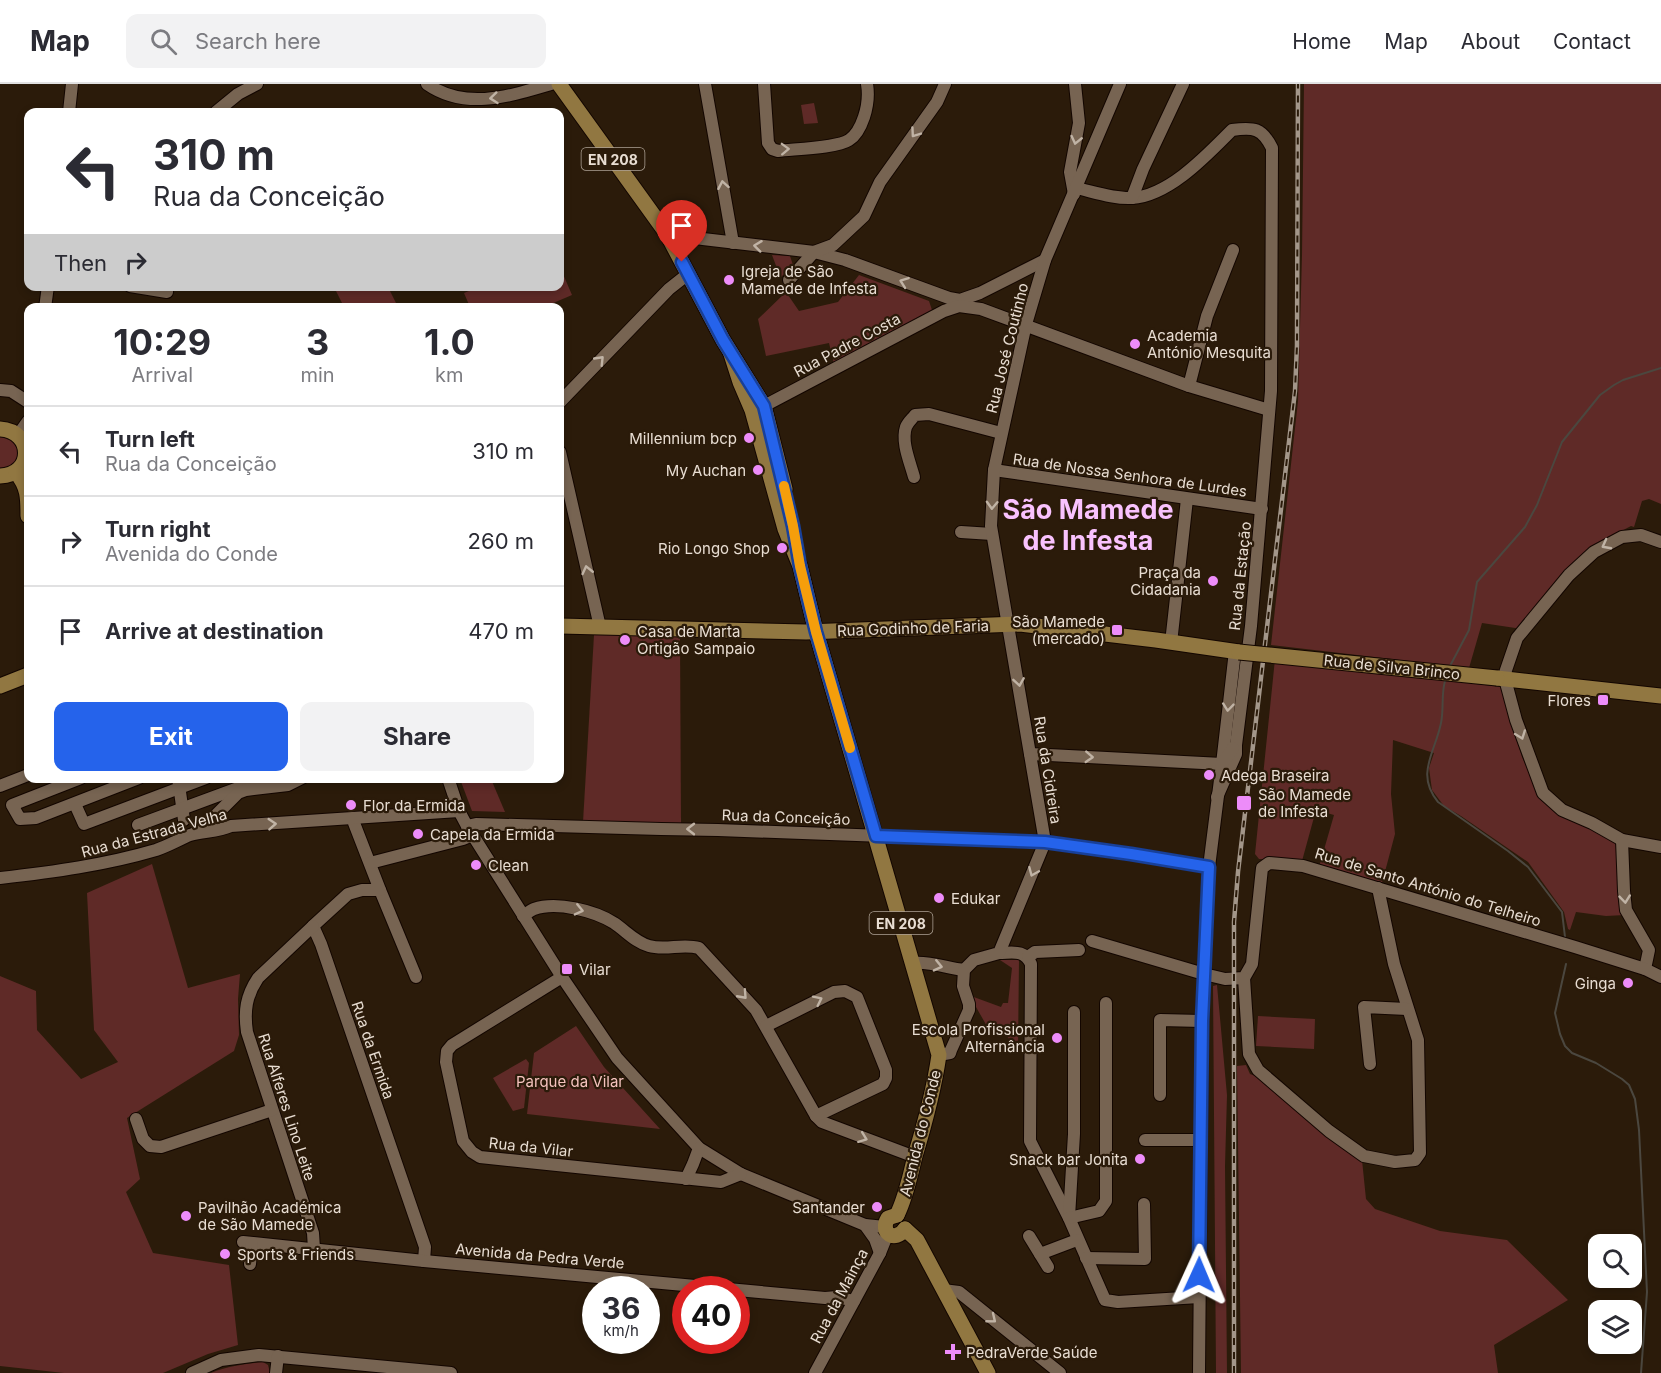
<!DOCTYPE html>
<meta charset="utf-8">
<style>
:root{--surface:#fff;--page:#f2f2f3;--text:#2b2b33;--muted:#7c7c81;--line:#e1e1e2;--accent:#2563eb}
body{margin:0;font-family:Inter,sans-serif;background:var(--page);color:var(--text);height:100vh;display:flex;flex-direction:column;font-size:22px;white-space:nowrap}
*{box-sizing:border-box;margin:0}
p{font-size:20px;color:var(--muted)}
.icon{flex:none;width:33px;height:33px;fill:none;stroke:currentColor;stroke-width:2;stroke-linecap:round;stroke-linejoin:round}
.map{position:relative;flex:1;overflow:hidden}
.drawer{position:absolute;left:24px;top:219px;width:540px;height:480px;display:flex;flex-direction:column;background:var(--surface);border-radius:12px;box-shadow:0 3px 9px #0003}
.drawer>*{flex:none}
.banner{position:absolute;left:24px;top:24px;width:540px;height:183px;border-radius:12px;box-shadow:0 3px 9px #0003;background:#fff;color:var(--text);overflow:hidden}
.fabs{position:absolute;left:1588px;top:1150px;display:grid;gap:12px}
.fabs a{display:grid;place-items:center;width:54px;height:54px;border-radius:12px;background:var(--surface);box-shadow:0 3px 9px #0003;font-size:30px}
.speed{position:absolute;left:582px;top:1192px;display:flex;gap:12px;font-size:30px;font-weight:700;text-align:center}
.speed>*{display:grid;place-content:center;width:78px;height:78px;border-radius:50%;background:var(--surface);box-shadow:0 3px 9px #0003;line-height:1}
.speed small{font-size:15px;font-weight:400}
.speed .limit{border:9px solid #d22;background:#fff;color:#111}
.pin{position:absolute;display:grid;place-items:center;width:51px;height:51px;color:#fff;margin:-62px -26px;border-radius:50% 50% 50% 0;rotate:-45deg;box-shadow:0 0 6px #0007}
.pin .icon{rotate:45deg}
.me{position:absolute;width:66px;margin:-33px;rotate:1deg;stroke-linejoin:round;filter:drop-shadow(0 0 4px #0008)}
.turn{display:flex;align-items:center;gap:21px;height:126px;padding:0 30px;font-size:27px}
.turn .icon{width:78px;height:78px;stroke-width:2.5}
.turn b{display:block;font-size:42px;line-height:51px}
.then{display:flex;align-items:center;height:57px;padding:0 30px;background:#0003;gap:12px;font-size:22px}
.eta{display:flex;justify-content:space-evenly;align-items:center;height:102px;text-align:center}
.eta b{font-size:36px;font-weight:700;line-height:42px}
.button{display:flex;gap:12px;margin-top:auto;padding:12px 30px}
.button a{flex:1;height:69px;border-radius:12px;background:var(--accent);color:#fff;font-size:24px;font-weight:700;line-height:69px;text-align:center}
.button a+a{background:var(--page);color:var(--text)}
ul{padding:0;list-style:none}
li{display:flex;align-items:center;gap:18px;height:90px;padding:0 30px;border-top:2px solid var(--line)}
li div{flex:1}
li b{display:block;font-size:22px}
li em{font-style:normal}
header{display:flex;align-items:center;gap:36px;box-sizing:border-box;height:84px;padding:0 30px;background:var(--surface);border-bottom:2px solid var(--line)}
header strong{font-size:28px}
nav{display:flex;gap:33px;margin-inline-start:auto;font-size:21px}
.search{width:420px;height:54px;background:var(--page);display:flex;align-items:center;gap:15px;box-sizing:border-box;padding:0 21px;border-radius:12px;color:var(--muted);font-size:22px}
.map>svg:first-child{display:block}
.green{fill:#5f2a27}
.lines{fill:none;stroke-linecap:round;stroke-linejoin:round}
.stream{stroke:#4b473f;stroke-width:2}
.minor-casing{stroke:#130600;stroke-width:14}
.major-casing{stroke:#130600;stroke-width:17}
.minor{stroke:#776452;stroke-width:12}
.major{stroke:#917741;stroke-width:15}
.rail-casing{stroke:#a39689;stroke-width:4.5}
.rail{stroke:#2b1b0a;stroke-width:2;stroke-dasharray:7;stroke-linecap:butt}
.major-bridge-casing{stroke:#130600;stroke-width:17;stroke-linecap:butt}
.major-bridge{stroke:#917741;stroke-width:15}
.oneway{stroke:#c0b3a5}
.route-casing{stroke:#184099;stroke-width:15}
.route{stroke:#2563eb;stroke-width:10}
.slow{stroke:#f59e0b;stroke-width:10}
.poi-dot{fill:#ed8cf9;stroke:#2b1b0a;stroke-width:2}
.labels{text-anchor:middle;dominant-baseline:central;stroke-width:4.5;stroke-linejoin:round;paint-order:stroke}
.shield{fill:#2b1b0a;stroke:#afa396;stroke-width:1.5}
.shield-label{font-size:14px;font-weight:bold;fill:#e8ddd2}
.poi-label{font-size:15px;fill:#e8ddd2;stroke:#2b1b0a;text-anchor:start}
.street-label{font-size:15px;fill:#e8ddd2;stroke:#2b1b0a}
.park-label{font-size:15px;fill:#f5c3be;stroke:#2b1b0a}
.town-label{font-size:27px;font-weight:bold;fill:#f9c2fe;stroke:#2b1b0a}
</style>
<header>
<strong>Map</strong>
<div class="search"><svg class="icon" aria-label="search" viewBox="0 0 24 24"><circle cx="10" cy="10" r="6"/><path d="M15 15l6 6"/></svg>Search here</div>
<nav><a>Home</a><a>Map</a><a>About</a><a>Contact</a></nav>
</header>
<div class="map">
<svg width="1661" height="1289" viewBox="0 0 1661 1289">
<rect width="100%" height="100%" fill="#2b1b0a"/>
<g class="green">
<path d="M1304,0H1661V420L1649,415L1642,417L1634,443L1631,442L1591,463L1522,545L1482,539L1469,584L1271,561L1298,317L1302,171Z"/>
<path d="M814,19L818,39L804,40L801,21Z"/>
<path d="M772,171L790,172L793,181L781,193L777,188L778,187Z"/>
<path d="M560,183L572,211L544,223H470L464,209L479,203L560,202Z"/>
<path d="M859,191L929,217L933,229L834,280L829,259L766,272L758,235L786,208L799,227L838,218Z"/>
<path d="M334,203H388L398,223H344Z"/>
<path d="M0,350H5L20,362L18,379L0,387Z"/>
<path d="M615,550L680,552L681,739L583,738L594,551Z"/>
<path d="M1275,575L1501,603L1522,673L1540,713L1619,758L1625,831L1606,832L1576,828L1570,846L1568,845L1564,828L1528,778L1461,732L1444,722L1432,706L1429,684L1434,669L1393,656L1391,710L1395,750L1382,799L1319,783L1334,731L1316,726L1302,777L1259,775L1255,770Z"/>
<path d="M460,695H491L505,728L472,727Z"/>
<path d="M152,780L188,904L240,890L238,915L239,951L234,967L127,1034L140,1095L126,1108L153,1169L229,1181L238,1261L208,1270L163,1289H64L0,1282V892L36,907L37,946L81,995L118,978L94,946L87,809Z"/>
<path d="M1000,876H1019L1018,966L997,940L988,944L976,923L974,925L971,912L1001,923L1003,919H1008L1012,884Z"/>
<path d="M1217,901L1227,1011L1225,1082L1227,1289H1216L1213,902Z"/>
<path d="M1258,932L1315,935L1314,965L1256,962Z"/>
<path d="M576,942L604,983L660,1045L527,1030L534,969Z"/>
<path d="M526,975L529,979L524,1024L513,1027L493,994Z"/>
<path d="M1246,981L1250,990L1264,995L1362,1076L1366,1115L1375,1125L1440,1147L1507,1156L1568,1216L1494,1261L1498,1289H1241L1237,982Z"/>
<path d="M263,1278L268,1281L270,1289H211C228,1282 245,1280 263,1278Z"/>
</g>
<g class="lines">
<g class="stream">
<path d="M1450,582L1469,546L1477,498L1525,443L1537,421L1562,358L1600,311L1614,301L1623,296L1661,284"/>
<path d="M1445,597C1441,611 1444,625 1441,639C1435,669 1415,690 1438,718L1508,767L1528,783L1562,828L1565,853"/>
<path d="M1566,880L1555,929L1560,950L1565,962L1572,969L1596,979L1622,995L1629,1001L1635,1015L1639,1046L1647,1208L1641,1289"/>
</g>
<g class="minor-casing">
<g id="minor">
<path d="M427,0C466,27 510,12 551,0"/>
<path d="M705,0L733,159"/>
<path d="M764,0L768,59L772,65L778,67C794,65 837,64 849,56C857,51 861,42 864,33C868,21 869,12 867,0"/>
<path d="M69,28L72,0"/>
<path d="M216,28L238,10L257,0"/>
<path d="M1076,104C1094,108 1114,115 1132,114C1169,112 1207,71 1232,46C1254,43 1262,44 1272,64L1271,307L1251,542L1236,661V670L1217,713"/>
<path d="M1074,110L1070,88L1079,39L1075,0"/>
<path d="M1132,114L1143,85L1183,0"/>
<path d="M667,150L703,155L814,168L845,176L949,214L960,216L980,209L1045,176"/>
<path d="M789,196L814,168L833,161L864,132L880,98L937,18L945,0"/>
<path d="M130,202L167,208V202"/>
<path d="M45,224L48,202"/>
<path d="M1189,302L1207,232L1233,166"/>
<path d="M0,306L11,307L28,318"/>
<path d="M560,318L669,205L688,190"/>
<path d="M755,319L764,322L944,227L959,222L981,225L1189,302L1269,326"/>
<path d="M18,351L28,337"/>
<path d="M560,368L600,543"/>
<path d="M994,386L1262,425"/>
<path d="M914,393C910,378 901,358 906,343C908,338 912,335 915,331L929,330L1001,349"/>
<path d="M961,448L992,450"/>
<path d="M1661,458L1641,451L1622,453L1594,468L1569,491L1517,554L1505,589V595L1516,636L1543,709L1562,726L1592,739L1622,756L1661,763"/>
<path d="M1171,559L1187,415"/>
<path d="M1030,670L1222,680L1235,567"/>
<path d="M81,694L12,721L20,735L36,734L139,694"/>
<path d="M178,694L184,736"/>
<path d="M448,694L459,727L467,742L562,893L617,974L699,1064L741,1090L865,1141L885,1143"/>
<path d="M0,702L28,691"/>
<path d="M75,720L84,740L206,694"/>
<path d="M354,734V739L380,806L416,893"/>
<path d="M138,741L260,696V694"/>
<path d="M467,742L476,740L661,745L718,746L1045,758L1131,770L1209,783"/>
<path d="M195,749L208,739L238,709L246,706L288,701L302,694"/>
<path d="M1622,756L1624,807L1626,826L1649,866L1645,885"/>
<path d="M370,779L463,755L473,751"/>
<path d="M0,794C53,788 105,781 156,766C168,762 178,756 190,751C203,747 218,748 231,742L459,727"/>
<path d="M380,806H362L348,810L313,842L321,860L425,1163L424,1177"/>
<path d="M523,832C526,830 531,826 534,825C557,817 595,827 614,839C626,847 635,858 649,862C666,867 682,859 699,864L756,926L816,1032L822,1038L915,1073"/>
<path d="M313,842L258,894C246,912 244,927 247,948L313,1149L314,1165"/>
<path d="M1092,857L1204,890L1225,895L1244,894L1252,880L1262,784L1269,779L1303,782L1575,863L1645,885L1661,893"/>
<path d="M999,869C1013,869 1024,865 1031,880L1030,1057L1069,1134L1105,1216L1118,1218L1199,1213"/>
<path d="M1028,873L1035,868L1079,866"/>
<path d="M913,879C929,877 947,884 964,886"/>
<path d="M562,893L452,961L447,967L446,978L463,1057L472,1068L480,1073L721,1098L741,1090"/>
<path d="M1244,894L1249,970L1258,986L1329,1047L1364,1072L1395,1078L1415,1076L1420,1069L1418,956L1394,880L1378,804"/>
<path d="M766,942L834,908L845,907L857,913L886,986V994L883,1000L816,1032"/>
<path d="M939,971L950,969L951,966L969,926V920L963,902L964,886L974,876L999,869L1045,758L991,442L994,386L1026,240L1045,176L1120,0"/>
<path d="M1370,980L1364,923L1407,925"/>
<path d="M1160,1011V936L1202,937"/>
<path d="M136,1035L143,1055L150,1062L161,1063L272,1026"/>
<path d="M1145,1056H1200"/>
<path d="M686,1095L693,1080L699,1064"/>
<path d="M1069,1133L1074,1050V928"/>
<path d="M1069,1134L1099,1127L1106,1117V919"/>
<path d="M865,1141L875,1155L880,1169"/>
<path d="M1029,1152L1048,1183"/>
<path d="M243,1158L424,1177L825,1214L837,1213L854,1217"/>
<path d="M1040,1170L1077,1156"/>
<path d="M1086,1174L1145,1175L1144,1120"/>
<path d="M250,1180L252,1159"/>
<path d="M943,1206L959,1208L1060,1289"/>
<path d="M192,1289L221,1276L259,1271L451,1289"/>
<path d="M276,1289L278,1272"/>
<path d="M815,1289L880,1169L888,1149"/>
<path d="M1199,1289L1202,937L1209,783L1222,680L1233,664"/>
</g>
</g>
<g class="major-casing">
<g id="major">
<path d="M559,0L667,150L723,256L764,322L785,405"/>
<path d="M731,270L740,298L752,326L785,445L800,482L816,548L939,971C934,1005 925,1039 915,1072C910,1092 906,1113 897,1131"/>
<path d="M0,345C34,347 34,391 0,392"/>
<path d="M16,388C28,403 28,413 28,432"/>
<path d="M560,542L806,548L1020,540L1156,556L1239,568"/>
<path d="M1497,594L1661,612"/>
<path d="M0,602L28,591"/>
<path d="M897,1131L888,1134C879,1149 895,1159 905,1145"/>
<path d="M905,1145L917,1156L988,1289"/>
</g>
</g>
<use href="#minor" class="minor"/>
<use href="#major" class="major"/>
<g class="rail-casing">
<path id="rail" d="M1234,1289V838L1238,788L1295,307L1297,261L1298,0"/>
</g>
<use href="#rail" class="rail"/>
<g class="major-bridge-casing">
<path id="major-bridge" d="M1239,568L1497,594"/>
</g>
<use href="#major-bridge" class="major-bridge"/>
</g>
<defs><path id="oneway-chevron" d="M-2-3.5L2.5 0L-2 3.5" fill="none" stroke-width="1.6" stroke-linecap="round" stroke-linejoin="round" transform="scale(1.5)"/></defs>
<g class="oneway">
<use href="#oneway-chevron" transform="translate(494 14) rotate(174)"/>
<use href="#oneway-chevron" transform="translate(915 49) rotate(125)"/>
<use href="#oneway-chevron" transform="translate(1076 56) rotate(103)"/>
<use href="#oneway-chevron" transform="translate(785 65) rotate(-2)"/>
<use href="#oneway-chevron" transform="translate(723 101) rotate(-100)"/>
<use href="#oneway-chevron" transform="translate(758 162) rotate(-173)"/>
<use href="#oneway-chevron" transform="translate(904 198) rotate(-160)"/>
<use href="#oneway-chevron" transform="translate(600 276) rotate(-46)"/>
<use href="#oneway-chevron" transform="translate(992 421) rotate(92)"/>
<use href="#oneway-chevron" transform="translate(1606 461) rotate(152)"/>
<use href="#oneway-chevron" transform="translate(587 486) rotate(-103)"/>
<use href="#oneway-chevron" transform="translate(1019 598) rotate(81)"/>
<use href="#oneway-chevron" transform="translate(1228 623) rotate(96)"/>
<use href="#oneway-chevron" transform="translate(1521 651) rotate(70)"/>
<use href="#oneway-chevron" transform="translate(1089 673) rotate(3)"/>
<use href="#oneway-chevron" transform="translate(272 740) rotate(-4)"/>
<use href="#oneway-chevron" transform="translate(691 745) rotate(-180)"/>
<use href="#oneway-chevron" transform="translate(1033 788) rotate(113)"/>
<use href="#oneway-chevron" transform="translate(1625 815) rotate(84)"/>
<use href="#oneway-chevron" transform="translate(579 826) rotate(13)"/>
<use href="#oneway-chevron" transform="translate(938 882) rotate(13)"/>
<use href="#oneway-chevron" transform="translate(743 911) rotate(48)"/>
<use href="#oneway-chevron" transform="translate(818 916) rotate(-26)"/>
<use href="#oneway-chevron" transform="translate(863 1054) rotate(21)"/>
<use href="#oneway-chevron" transform="translate(992 1235) rotate(39)"/>
</g>
<g class="lines">
<g class="route-casing">
<path id="route" d="M682,178L723,256L764,322L793,442L800,482L816,548L876,752L1045,758L1131,770L1209,783L1202,937L1199,1191"/>
</g>
<use href="#route" class="route"/>
<path class="slow" d="M784,402L793,442L800,482L816,548L850,664"/>
</g>
<g class="poi-dot">
<circle cx="729" cy="196" r="6"/>
<circle cx="1135" cy="260" r="6"/>
<circle cx="749" cy="354" r="6"/>
<circle cx="758" cy="386" r="6"/>
<circle cx="782" cy="464" r="6"/>
<circle cx="1213" cy="497" r="6"/>
<rect x="1111" y="540" width="12" height="12" rx="3"/>
<circle cx="625" cy="556" r="6"/>
<rect x="1597" y="610" width="12" height="12" rx="3"/>
<circle cx="1209" cy="691" r="6"/>
<rect x="1236" y="711" width="16" height="16" rx="3"/>
<circle cx="351" cy="721" r="6"/>
<circle cx="418" cy="750" r="6"/>
<circle cx="476" cy="781" r="6"/>
<circle cx="939" cy="814" r="6"/>
<rect x="561" y="879" width="12" height="12" rx="3"/>
<circle cx="1628" cy="899" r="6"/>
<circle cx="1057" cy="954" r="6"/>
<circle cx="1140" cy="1075" r="6"/>
<circle cx="877" cy="1123" r="6"/>
<circle cx="186" cy="1132" r="6"/>
<circle cx="225" cy="1170" r="6"/>
<path d="M950 1259h6v6h6v6h-6v6h-6v-6h-6v-6h6z"/>
</g>
<g class="labels">
<g class="shield">
<rect x="581.5" y="64" width="63" height="22" rx="4.5"/>
<rect x="869.5" y="828" width="63" height="22" rx="4.5"/>
</g>
<g class="shield-label">
<text x="613" y="75">EN 208</text>
<text x="901" y="839">EN 208</text>
</g>
<g class="poi-label">
<text x="741" y="187">Igreja de São<tspan x="741" dy="17">Mamede de Infesta</tspan></text>
<text x="1147" y="251">Academia<tspan x="1147" dy="17">António Mesquita</tspan></text>
<text x="737" y="354" text-anchor="end">Millennium bcp</text>
<text x="746" y="386" text-anchor="end">My Auchan</text>
<text x="770" y="464" text-anchor="end">Rio Longo Shop</text>
<text x="1201" y="488" text-anchor="end">Praça da<tspan x="1201" dy="17">Cidadania</tspan></text>
<text x="1105" y="537" text-anchor="end">São Mamede<tspan x="1105" dy="17">(mercado)</tspan></text>
<text x="637" y="547">Casa de Marta<tspan x="637" dy="17">Ortigão Sampaio</tspan></text>
<text x="1591" y="616" text-anchor="end">Flores</text>
<text x="1221" y="691">Adega Braseira</text>
<text x="1258" y="710">São Mamede<tspan x="1258" dy="17">de Infesta</tspan></text>
<text x="363" y="721">Flor da Ermida</text>
<text x="430" y="750">Capela da Ermida</text>
<text x="488" y="781">Clean</text>
<text x="951" y="814">Edukar</text>
<text x="579" y="885">Vilar</text>
<text x="1616" y="899" text-anchor="end">Ginga</text>
<text x="1045" y="945" text-anchor="end">Escola Profissional<tspan x="1045" dy="17">Alternância</tspan></text>
<text x="1128" y="1075" text-anchor="end">Snack bar Jonita</text>
<text x="198" y="1123">Pavilhão Académica<tspan x="198" dy="17">de São Mamede</tspan></text>
<text x="865" y="1123" text-anchor="end">Santander</text>
<text x="237" y="1170">Sports &amp; Friends</text>
<text x="966" y="1268">PedraVerde Saúde</text>
</g>
<g class="street-label">
<text transform="translate(847 261) rotate(-28)">Rua Padre Costa</text>
<text transform="translate(1007 264) rotate(-76)">Rua José Coutinho</text>
<text transform="translate(1130 391) rotate(8)">Rua de Nossa Senhora de Lurdes</text>
<text transform="translate(1240 492) rotate(-84)">Rua da Estação</text>
<text transform="translate(913 544) rotate(-2)">Rua Godinho de Faria</text>
<text transform="translate(1392 583) rotate(6)">Rua de Silva Brinco</text>
<text transform="translate(1048 686) rotate(81)">Rua da Cidreira</text>
<text transform="translate(786 733) rotate(2)">Rua da Conceição</text>
<text transform="translate(154 749) rotate(-15)">Rua da Estrada Velha</text>
<text transform="translate(1428 803) rotate(17)">Rua de Santo António do Telheiro</text>
<text transform="translate(373 966) rotate(71)">Rua da Ermida</text>
<text transform="translate(287 1023) rotate(72)">Rua Alferes Lino Leite</text>
<text transform="translate(920 1049) rotate(-76)">Avenida do Conde</text>
<text transform="translate(531 1063) rotate(6)">Rua da Vilar</text>
<text transform="translate(540 1172) rotate(5)">Avenida da Pedra Verde</text>
<text transform="translate(839 1212) rotate(-62)">Rua da Mainça</text>
</g>
<g class="park-label">
<text x="570" y="997">Parque da Vilar</text>
</g>
<g class="town-label">
<text x="1088" y="425">São Mamede<tspan x="1088" dy="31">de Infesta</tspan></text>
</g>
</g>
</svg>
<div class="fabs">
<a><svg class="icon" aria-label="search" viewBox="0 0 24 24"><circle cx="10" cy="10" r="6"/><path d="M15 15l6 6"/></svg></a>
<a><svg class="icon" aria-label="layers" viewBox="0 0 24 24"><path d="M12 4l9 5-9 5-9-5zM3 14l9 5 9-5"/></svg></a>
</div>
<div class="speed"><div>36<small>km/h</small></div><div class="limit">40</div></div>
<div class="pin" style="left:682px;top:178px;background:#d93025"><svg class="icon" aria-label="arrive" viewBox="0 0 24 24"><path d="M6 21V4h12l-3 4 3 4H6"/></svg></div>
<svg class="me" style="left:1199px;top:1191px" viewBox="-20 -20 40 40"><path d="M0-17L14 15 0 8-14 15z" fill="#2563eb" stroke="#fff" stroke-width="4"/></svg>
<div class="banner">
<div class="turn"><svg class="icon" aria-label="left" viewBox="0 0 24 24"><path d="M17 20v-9H6M10 6l-5 5 5 5"/></svg><div><b>310 m</b>Rua da Conceição</div></div>
<div class="then">Then<svg class="icon" aria-label="right" viewBox="0 0 24 24"><path d="M7 20v-9h11M14 6l5 5-5 5"/></svg></div>
</div>
<section class="drawer">
<div class="eta">
<div><b>10:29</b><p>Arrival</p></div>
<div><b>3</b><p>min</p></div>
<div><b>1.0</b><p>km</p></div>
</div>
<ul>
<li><svg class="icon" aria-label="left" viewBox="0 0 24 24"><path d="M17 20v-9H6M10 6l-5 5 5 5"/></svg><div><b>Turn left</b><p>Rua da Conceição</p></div><em>310 m</em></li>
<li><svg class="icon" aria-label="right" viewBox="0 0 24 24"><path d="M7 20v-9h11M14 6l5 5-5 5"/></svg><div><b>Turn right</b><p>Avenida do Conde</p></div><em>260 m</em></li>
<li><svg class="icon" aria-label="arrive" viewBox="0 0 24 24"><path d="M6 21V4h12l-3 4 3 4H6"/></svg><div><b>Arrive at destination</b></div><em>470 m</em></li>
</ul>
<div class="button"><a>Exit</a><a>Share</a></div>
</section>
</div>
